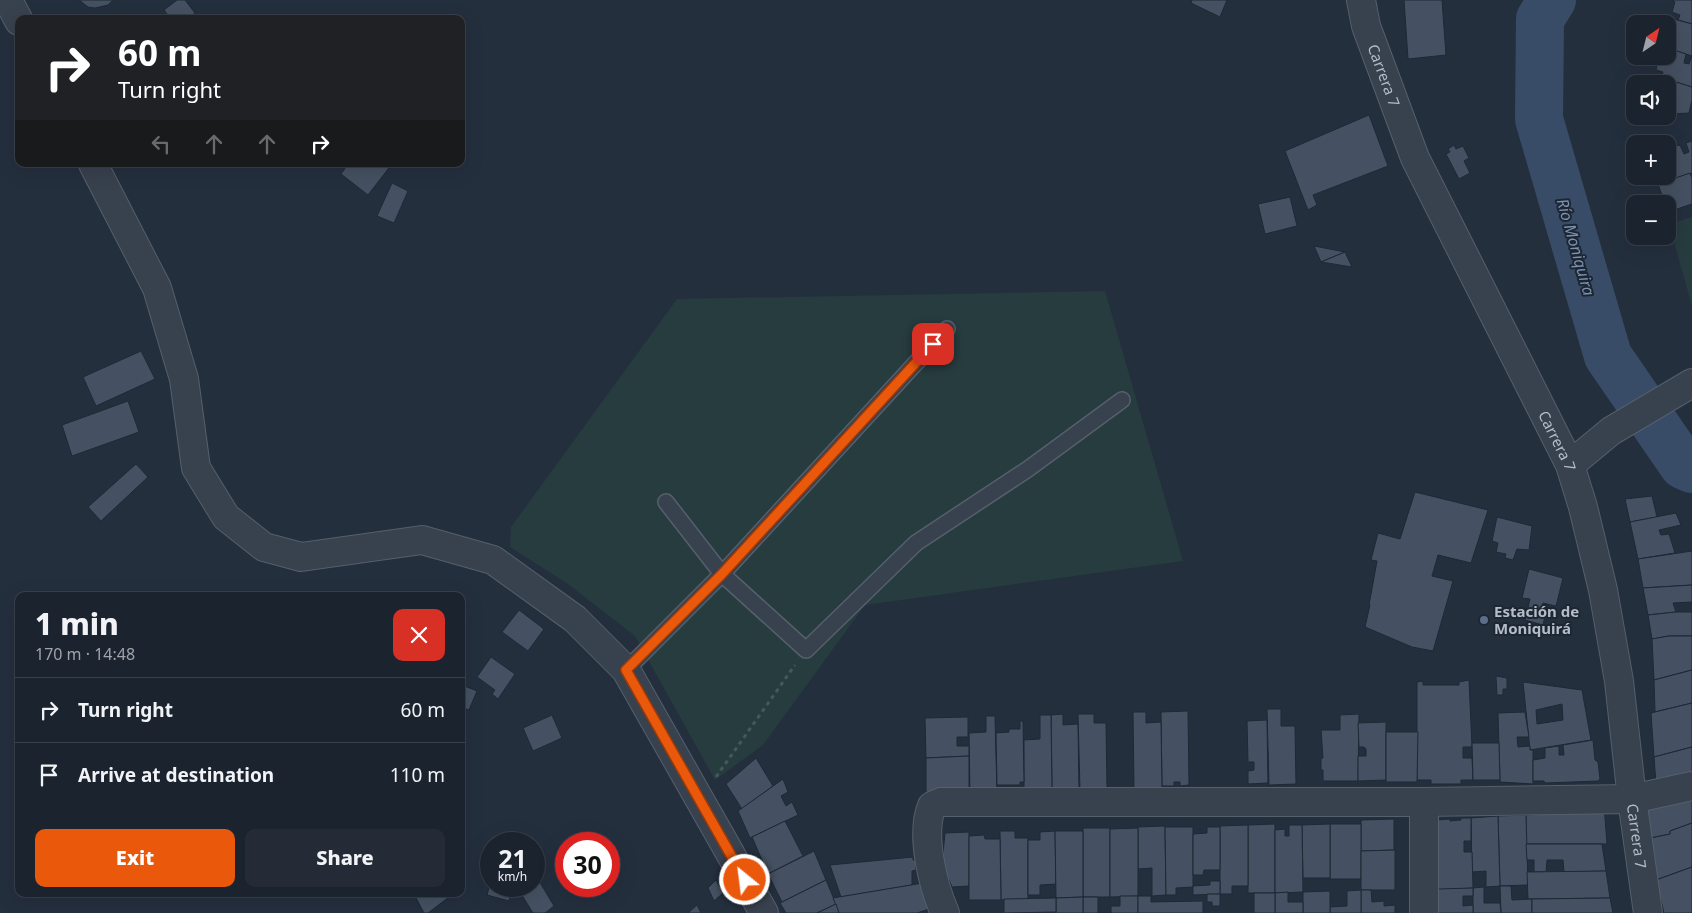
<!DOCTYPE html>
<meta charset="utf-8">
<style>
:root{--surface:#1b232e;--page:#242b36;--text:#f1f3f6;--muted:#a0a4aa;--line:#39404a;--accent:#ea580c}
body{margin:0;font-family:"Noto Sans",sans-serif;background:var(--page);color:var(--text);height:100vh;display:flex;flex-direction:column;font-size:19px;white-space:nowrap}
*{box-sizing:border-box;margin:0}
p{font-size:16px;color:var(--muted)}
.icon{flex:none;width:28px;height:28px;fill:none;stroke:currentColor;stroke-width:2;stroke-linecap:round;stroke-linejoin:round}
.map{position:relative;flex:1;overflow:hidden}
.details{position:absolute;left:15px;top:592px;width:450px;height:305px;display:flex;flex-direction:column;background:var(--surface);border-radius:10px;box-shadow:0 5px 20px #0002,0 0 0 1px var(--line)}
.details>*{flex:none}
.guide{position:absolute;left:15px;top:15px;width:450px;height:152px;border-radius:10px;box-shadow:0 5px 20px #0002,0 0 0 1px var(--line);background:#202124;color:#fff;overflow:hidden}
.needle{width:32px;rotate:35deg}
.controls{position:absolute;left:1626px;top:15px;display:grid;gap:10px}
.controls a{display:grid;place-items:center;width:50px;height:50px;border-radius:10px;background:var(--surface);box-shadow:0 5px 20px #0002,0 0 0 1px var(--line);font-size:25px}
.speed{position:absolute;left:480px;top:832px;display:flex;gap:10px;font-size:25px;font-weight:700;text-align:center}
.speed>*{display:grid;place-content:center;width:65px;height:65px;border-radius:50%;background:var(--surface);box-shadow:0 5px 20px #0002,0 0 0 1px var(--line);line-height:1}
.speed small{font-size:12px;font-weight:400}
.speed .limit{border:8px solid #d22;background:#fff;color:#111}
.pin{position:absolute;display:grid;place-items:center;width:42px;height:42px;color:#fff;margin:-21px;border-radius:10px;box-shadow:0 2px 8px #0006}
.me{position:absolute;width:55px;margin:-28px;rotate:331deg;stroke-linejoin:round;filter:drop-shadow(0 0 4px #0008)}
.turn{display:flex;align-items:center;gap:18px;height:105px;padding:0 20px;font-size:22px}
.turn .icon{width:65px;height:65px;stroke-width:2.5}
.turn b{display:block;font-size:35px;line-height:42px}
.lanes{display:flex;align-items:center;height:48px;padding:0 20px;background:#0003;justify-content:center;gap:25px;direction:ltr}
.lanes .off{opacity:.35}
.round{display:grid;place-items:center;flex:none;width:52px;height:52px;border-radius:10px;background:var(--page)}
.overview{display:flex;align-items:center;justify-content:space-between;height:85px;padding:0 20px}
h1{font-size:30px;font-weight:800;line-height:38px}
.button{display:flex;gap:10px;margin-top:auto;padding:10px 20px}
.button a{flex:1;height:58px;border-radius:10px;background:var(--accent);color:#fff;font-size:20px;font-weight:800;line-height:58px;text-align:center}
.button a+a{background:var(--page);color:var(--text)}
ul{padding:0;list-style:none}
li{display:flex;align-items:center;gap:15px;height:65px;padding:0 20px;border-top:1px solid var(--line)}
li div{flex:1}
li b{display:block;font-size:19px}
li em{font-style:normal}
.map>svg:first-child{display:block}
.green{fill:#263c3f}
.lines{fill:none;stroke-linecap:round;stroke-linejoin:round}
.river{stroke:#394c67;stroke-width:48}
.building{fill:#455162;stroke:#1f2835;fill-rule:evenodd}
.lane-casing{stroke:#565f6c;stroke-width:18}
.street-casing{stroke:#565f6c;stroke-width:30}
.path{stroke:#44595c;stroke-width:3;stroke-dasharray:4 4;stroke-linecap:butt}
.lane{stroke:#38414e;stroke-width:15}
.street{stroke:#38414e;stroke-width:28}
.route-casing{stroke:#983908;stroke-width:12}
.route{stroke:#ea580c;stroke-width:9}
.service-dot{fill:#5c6f8a;stroke:#1d2633;stroke-width:2}
.labels{text-anchor:middle;dominant-baseline:central;stroke-width:4;stroke-linejoin:round;paint-order:stroke}
.street-label{font-size:15px;fill:#b4bcc9;stroke:#1d2633}
.poi-label{font-size:15px;font-weight:bold;fill:#b4bcc9;stroke:#1d2633;text-anchor:start}
.water-label{font-size:16px;font-style:italic;fill:#7c92b1;stroke:#1d2633}
</style>
<div class="map">
<svg width="1692" height="913" viewBox="0 0 1692 913">
<rect width="100%" height="100%" fill="#242f3e"/>
<g class="green">
<path d="M1692,217V306L1669,224Z"/>
<path d="M1105,291L1183,561L865,605L763,745L715,780L635,636L568,584L510,547L511,527L677,299Z"/>
</g>
<g class="lines">
<path class="river" d="M1552,0L1540,19L1539,119L1608,356L1683,465L1692,469"/>
</g>
<g class="building">
<path d="M79,0H113L108,5L95,8L88,7Z"/>
<path d="M177,0H185L195,13L187,19H171L164,10Z"/>
<path d="M1192,0H1227L1220,17L1191,3Z"/>
<path d="M1404,0H1442L1446,55L1408,59Z"/>
<path d="M1672,0H1692V24L1678,20L1680,15L1672,12L1675,2Z"/>
<path d="M1659,15L1692,24V56L1668,48V24L1656,22Z"/>
<path d="M1668,48L1686,54L1684,63L1689,64L1692,56V87L1661,78L1663,72L1656,70L1658,60L1656,59L1657,56H1668Z"/>
<path d="M1660,77L1670,80L1668,88L1674,90L1676,82L1692,87V100L1689,113L1670,114V108H1668V84H1657Z"/>
<path d="M1369,115L1388,166L1313,195L1317,205L1308,210L1285,151Z"/>
<path d="M1692,141V173L1664,182L1662,176H1668V149L1680,145L1684,154L1689,152L1686,143Z"/>
<path d="M1454,145L1456,149L1463,146L1469,158L1464,161L1470,173L1459,179L1446,154L1450,152L1448,149Z"/>
<path d="M348,164H392L368,195L341,174Z"/>
<path d="M1690,173L1692,178V204L1668,212V204H1665L1658,184Z"/>
<path d="M392,183L408,191L394,223L377,216Z"/>
<path d="M1290,197L1297,226L1265,234L1258,204Z"/>
<path d="M1314,246L1345,252L1321,262Z"/>
<path d="M1345,252L1352,267L1321,262Z"/>
<path d="M141,351L155,379L96,406L83,377Z"/>
<path d="M128,401L139,432L72,456L62,425Z"/>
<path d="M136,464L148,477L101,521L88,507Z"/>
<path d="M1415,492L1488,510L1471,563L1438,555L1432,576L1453,581L1433,651L1412,647L1365,627L1370,605H1369L1377,561L1371,560L1378,533L1400,539Z"/>
<path d="M1652,496L1657,517L1630,522L1625,499Z"/>
<path d="M1676,513L1681,525L1659,530L1661,535L1669,534L1675,553L1638,559L1630,522Z"/>
<path d="M1497,517L1532,526L1529,550L1517,549L1513,560L1505,558L1506,554L1496,552L1498,543L1492,541Z"/>
<path d="M1692,551V585L1643,588L1638,559Z"/>
<path d="M1529,569L1563,578L1556,606L1543,603L1540,615L1545,616L1543,625L1525,620L1530,599L1522,598Z"/>
<path d="M1692,585V602L1673,603L1676,612L1648,615L1643,588Z"/>
<path d="M519,610L544,629L528,651L502,632Z"/>
<path d="M1676,612H1692V636H1669L1652,639L1648,615Z"/>
<path d="M1669,636H1692V670L1654,680L1652,639Z"/>
<path d="M491,657L515,674L498,699L492,694L495,690L477,677Z"/>
<path d="M1692,670V703L1655,712L1654,680Z"/>
<path d="M1496,676L1507,678V689H1503V695H1497Z"/>
<path d="M1469,680L1472,747H1463V758H1472L1473,780H1461V784H1431V780H1417V682L1423,681V685H1459V682Z"/>
<path d="M1523,682L1582,690L1591,740L1530,750ZM1562,704L1563,720L1537,724L1536,710Z"/>
<path d="M462,685L477,691L469,710L461,707Z"/>
<path d="M1692,703V747L1654,757L1651,713Z"/>
<path d="M1267,709H1281V726H1295L1296,784L1269,785Z"/>
<path d="M1188,711L1189,785L1180,786V782H1174V786H1162L1161,712Z"/>
<path d="M1133,712H1146V723L1161,722L1162,789H1134Z"/>
<path d="M1525,712L1529,737H1517L1518,747L1530,746V750H1533V784L1500,782L1498,713Z"/>
<path d="M1063,714V725L1078,724L1079,789H1052L1051,715Z"/>
<path d="M1078,714H1094V723H1106L1107,789L1080,790Z"/>
<path d="M1359,714L1358,781H1323V770H1321V758H1323L1321,730H1340V715Z"/>
<path d="M552,715L562,738L533,751L523,728Z"/>
<path d="M1040,715H1051L1052,789L1024,790V740L1040,739Z"/>
<path d="M986,716H995L997,793L970,794L969,733L986,732Z"/>
<path d="M968,717V737H957V746H969V756L926,758L925,718Z"/>
<path d="M1267,720L1268,783L1248,784V771L1254,770V762H1248L1247,721Z"/>
<path d="M1020,721H1023L1024,782H1020V785H997L996,733L1009,732V729H1020Z"/>
<path d="M1386,722V780L1358,781V756H1366V749L1364,747H1359L1358,723Z"/>
<path d="M1386,732H1418L1417,782H1386Z"/>
<path d="M1593,740L1595,760L1598,762L1600,779L1598,781L1545,783L1544,781H1533V760L1545,758V748L1559,746V755H1564L1563,745Z"/>
<path d="M1472,743H1499L1500,780H1473Z"/>
<path d="M1692,747V775L1656,784L1654,757Z"/>
<path d="M969,756V791L926,793V758Z"/>
<path d="M756,758L773,786L742,809L726,784Z"/>
<path d="M783,779L788,792L781,796L786,806L792,802L798,815L750,838L738,811Z"/>
<path d="M1692,790V823L1670,831V834L1646,839L1642,799Z"/>
<path d="M1604,805L1607,844H1526V815L1575,813Z"/>
<path d="M1526,815L1528,885L1500,886L1498,816Z"/>
<path d="M1498,816L1500,886L1486,887V871L1472,872L1471,818Z"/>
<path d="M1461,818H1471V841H1464V852H1472L1473,888L1436,890V865H1438V848H1436L1437,820L1450,819V821L1461,820Z"/>
<path d="M1394,819V850L1361,851V820Z"/>
<path d="M785,821L803,856L768,874L752,837Z"/>
<path d="M1692,823V867L1656,880L1646,839L1670,834V831Z"/>
<path d="M1275,824V893H1248V825Z"/>
<rect x="1330" y="824" width="31" height="55"/>
<path d="M1330,824V878H1303L1302,825Z"/>
<path d="M1248,825V886H1232V894H1220V826Z"/>
<path d="M1289,825H1302L1303,892L1275,893V830L1285,829V836H1289Z"/>
<path d="M1165,826L1166,895L1152,896V868L1138,869V827Z"/>
<path d="M1165,827H1193V887L1176,888V895H1166Z"/>
<path d="M1207,827H1220V870H1204L1203,875H1193V834L1207,833Z"/>
<rect x="1083" y="828" width="27" height="69"/>
<path d="M1138,828V896L1110,897V829Z"/>
<path d="M1000,831H1015V838H1028V899L1001,900Z"/>
<path d="M1055,831L1056,884L1040,885V895H1028V840H1040V832Z"/>
<path d="M1055,831H1083V897L1056,898Z"/>
<path d="M969,832V886L952,887L942,864L945,833Z"/>
<path d="M984,835L985,839H1000L1001,900H969V836Z"/>
<path d="M1526,844H1602L1606,871L1564,872L1563,860H1547L1546,872H1534V860H1527Z"/>
<path d="M1395,850V890H1361V851Z"/>
<path d="M814,851L826,880L782,902L768,874Z"/>
<path d="M913,857V860H916V870L912,871V885L841,897L830,865Z"/>
<path d="M1692,867V913H1664L1656,880Z"/>
<path d="M1606,871L1610,898L1528,899L1527,872Z"/>
<path d="M538,879L554,906L545,913H533L520,892L528,886H534V882Z"/>
<path d="M491,880V886H513L509,901L487,895Z"/>
<path d="M716,880L723,893L714,901L708,888Z"/>
<path d="M826,880L836,904L817,913H786L780,903Z"/>
<path d="M1210,881H1220V894L1193,895V886L1210,885Z"/>
<path d="M923,883L929,909L917,913H839L833,898Z"/>
<path d="M1500,886H1511L1512,900L1532,899V913H1501Z"/>
<path d="M1484,887V903H1500L1501,913H1473V888Z"/>
<path d="M1473,888V896H1463V906L1473,905V913H1438V889Z"/>
<path d="M1361,890H1371L1372,902L1384,901V906L1395,905V913H1361Z"/>
<path d="M1361,890V913H1330V907L1347,906V891Z"/>
<path d="M1330,891V913H1303V892Z"/>
<path d="M1288,892V902H1303V913H1275V893Z"/>
<rect x="1254" y="893" width="21" height="20"/>
<path d="M414,894H453L428,913H424Z"/>
<path d="M1207,894H1220V906H1212V902H1207Z"/>
<path d="M1120,896H1138V913H1111V906H1120Z"/>
<path d="M1138,896H1151V902L1203,901V913H1138Z"/>
<path d="M1083,897H1098V913H1111H1083Z"/>
<path d="M1083,897V913H1056V898Z"/>
<path d="M1056,898V912L1004,913V899Z"/>
<path d="M1610,898L1613,913H1532V899Z"/>
<path d="M836,904L839,913H817Z"/>
<path d="M697,905L701,913H688Z"/>
</g>
<g class="lines">
<g class="lane-casing">
<g id="lane">
<path d="M666,502L722,574L806,650L916,543L1028,469L1122,400"/>
<path d="M626,670L722,574L947,329"/>
</g>
</g>
<g class="street-casing">
<g id="street">
<path d="M8,0L19,21"/>
<path id="s1" d="M1361,0L1366,26L1415,158L1570,465L1583,507L1603,590L1619,681L1632,799L1648,913"/>
<path d="M93,164L157,288L184,379L196,468L226,517L264,547L301,557L422,540L493,560L575,619L626,670L764,913"/>
<path d="M1570,465L1611,431L1692,383"/>
<path d="M1424,802V913"/>
<path d="M945,913C933,886 920,834 932,806L941,802H1424L1632,799L1692,786"/>
</g>
</g>
<path class="path" d="M716,777L795,665"/>
<use href="#lane" class="lane"/>
<use href="#street" class="street"/>
</g>
<g class="lines">
<g class="route-casing">
<path id="route" d="M745,880L626,670L722,574L933,344"/>
</g>
<use href="#route" class="route"/>
</g>
<circle class="service-dot" cx="1484" cy="620" r="5"/>
<g class="labels">
<g class="street-label">
<text stroke="none"><textPath href="#s1" startOffset="79">Carrera 7</textPath></text>
<text stroke="none"><textPath href="#s1" startOffset="484">Carrera 7</textPath></text>
<text stroke="none"><textPath href="#s1" startOffset="889">Carrera 7</textPath></text>
</g>
<g class="poi-label">
<text x="1494" y="611">Estación de<tspan x="1494" dy="17">Moniquirá</tspan></text>
</g>
<g class="water-label">
<text transform="translate(1576 247) rotate(74)">Río Moniquira</text>
</g>
</g>
</svg>
<div class="controls">
<a><svg class="needle" viewBox="-14 -14 28 28"><path d="M0-13l5 13h-10z" fill="#e53935"/><path d="M0 13l5-13h-10z" fill="#a0a4aa"/></svg></a>
<a><svg class="icon" aria-label="sound" viewBox="0 0 24 24"><path d="M4 9h4l5-4v14l-5-4H4zM17 9q2 3 0 6"/></svg></a>
<a>+</a>
<a>−</a>
</div>
<div class="speed"><div>21<small>km/h</small></div><div class="limit">30</div></div>
<div class="pin" style="left:933px;top:344px;background:#d93025"><svg class="icon" aria-label="arrive" viewBox="0 0 24 24"><path d="M6 21V4h12l-3 4 3 4H6"/></svg></div>
<svg class="me" style="left:745px;top:880px" viewBox="-20 -20 40 40"><circle r="17" fill="#ea580c" stroke="#fff" stroke-width="3"/><path d="M0-11L8 9 0 5-8 9z" fill="#fff"/></svg>
<div class="guide">
<div class="turn"><svg class="icon" aria-label="right" viewBox="0 0 24 24"><path d="M7 20v-9h11M14 6l5 5-5 5"/></svg><div><b>60 m</b>Turn right</div></div>
<div class="lanes"><svg class="icon off" aria-label="left" viewBox="0 0 24 24"><path d="M17 20v-9H6M10 6l-5 5 5 5"/></svg><svg class="icon off" aria-label="ahead" viewBox="0 0 24 24"><path d="M12 20V5M6 11l6-6 6 6"/></svg><svg class="icon off" aria-label="ahead" viewBox="0 0 24 24"><path d="M12 20V5M6 11l6-6 6 6"/></svg><svg class="icon" aria-label="right" viewBox="0 0 24 24"><path d="M7 20v-9h11M14 6l5 5-5 5"/></svg></div>
</div>
<section class="details">
<div class="overview"><div><h1>1 min</h1><p>170 m · 14:48</p></div><a class="round" style="background:#d93025;color:#fff"><svg class="icon" aria-label="close" viewBox="0 0 24 24"><path d="M6 6l12 12M18 6L6 18"/></svg></a></div>
<ul>
<li><svg class="icon" aria-label="right" viewBox="0 0 24 24"><path d="M7 20v-9h11M14 6l5 5-5 5"/></svg><div><b>Turn right</b></div><em>60 m</em></li>
<li><svg class="icon" aria-label="arrive" viewBox="0 0 24 24"><path d="M6 21V4h12l-3 4 3 4H6"/></svg><div><b>Arrive at destination</b></div><em>110 m</em></li>
</ul>
<div class="button"><a>Exit</a><a>Share</a></div>
</section>
</div>
